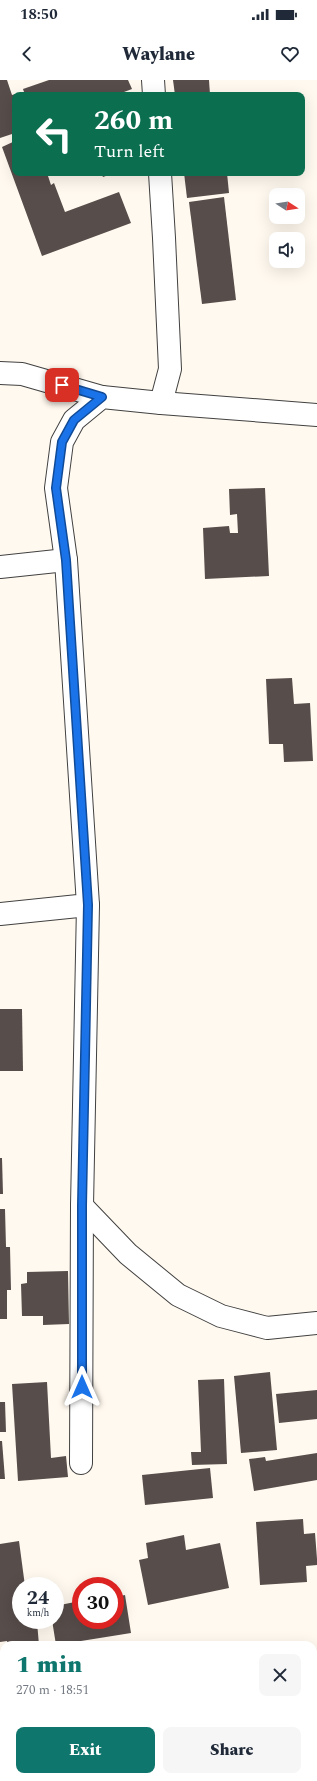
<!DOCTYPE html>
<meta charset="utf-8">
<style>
:root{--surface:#fff;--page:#f6f6f7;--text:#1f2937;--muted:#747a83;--accent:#0f766e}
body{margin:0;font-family:Spectral,serif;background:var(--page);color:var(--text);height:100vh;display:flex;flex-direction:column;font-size:15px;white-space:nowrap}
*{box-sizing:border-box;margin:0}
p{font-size:13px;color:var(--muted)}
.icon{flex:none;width:22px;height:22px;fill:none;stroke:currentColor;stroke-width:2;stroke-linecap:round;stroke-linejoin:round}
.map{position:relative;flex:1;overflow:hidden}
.drawer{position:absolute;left:0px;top:1561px;width:317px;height:140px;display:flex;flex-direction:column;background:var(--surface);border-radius:12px 12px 0 0;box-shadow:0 4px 16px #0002}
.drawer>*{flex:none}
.banner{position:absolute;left:12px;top:12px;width:293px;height:84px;border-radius:8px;box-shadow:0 4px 16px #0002;background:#0b6e4f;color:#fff;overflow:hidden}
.needle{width:26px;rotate:102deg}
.controls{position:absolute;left:269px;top:108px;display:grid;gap:8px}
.controls a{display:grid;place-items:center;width:36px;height:36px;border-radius:8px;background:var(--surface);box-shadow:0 4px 16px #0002;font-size:20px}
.speed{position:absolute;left:12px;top:1497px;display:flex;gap:8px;font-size:20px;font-weight:700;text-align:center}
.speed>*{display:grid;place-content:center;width:52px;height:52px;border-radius:50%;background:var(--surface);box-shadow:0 4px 16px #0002;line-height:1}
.speed small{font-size:10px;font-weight:400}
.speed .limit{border:6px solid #d22;background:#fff;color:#111}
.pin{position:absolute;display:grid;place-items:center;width:34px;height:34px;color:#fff;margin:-17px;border-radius:8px;box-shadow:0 2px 6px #0006}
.me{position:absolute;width:44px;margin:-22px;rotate:0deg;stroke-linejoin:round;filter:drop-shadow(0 0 3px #0008)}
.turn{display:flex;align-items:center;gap:14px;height:84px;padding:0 16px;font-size:18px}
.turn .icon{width:52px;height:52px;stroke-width:2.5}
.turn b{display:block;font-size:28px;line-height:34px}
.round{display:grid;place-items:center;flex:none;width:42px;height:42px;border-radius:8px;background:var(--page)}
.overview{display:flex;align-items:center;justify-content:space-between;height:68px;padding:0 16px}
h1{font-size:24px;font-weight:800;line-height:30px;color:var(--accent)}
.action{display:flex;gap:8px;margin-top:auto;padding:8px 16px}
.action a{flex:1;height:46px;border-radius:8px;background:var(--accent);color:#fff;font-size:16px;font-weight:800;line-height:46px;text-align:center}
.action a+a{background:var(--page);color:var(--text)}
.status{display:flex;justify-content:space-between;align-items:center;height:28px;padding:0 20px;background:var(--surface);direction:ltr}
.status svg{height:11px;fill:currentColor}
header{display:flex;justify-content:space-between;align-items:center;height:52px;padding:0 16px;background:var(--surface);font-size:18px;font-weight:800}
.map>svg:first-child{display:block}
.building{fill:#574d4a}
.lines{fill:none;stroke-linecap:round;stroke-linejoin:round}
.minor-casing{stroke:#414141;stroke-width:24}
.minor{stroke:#fff;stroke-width:22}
.route-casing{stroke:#114b97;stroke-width:10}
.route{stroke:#1a73e8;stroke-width:7}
</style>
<div class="status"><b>18:50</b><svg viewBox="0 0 49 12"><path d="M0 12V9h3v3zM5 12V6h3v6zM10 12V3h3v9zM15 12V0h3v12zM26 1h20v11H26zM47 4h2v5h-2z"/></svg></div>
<header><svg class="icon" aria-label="back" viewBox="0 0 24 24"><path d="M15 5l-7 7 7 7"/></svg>Waylane<svg class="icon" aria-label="heart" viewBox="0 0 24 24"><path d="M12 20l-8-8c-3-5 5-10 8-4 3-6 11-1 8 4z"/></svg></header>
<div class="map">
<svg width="317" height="1701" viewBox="0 0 317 1701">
<rect width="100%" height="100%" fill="#fff9ef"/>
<g class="building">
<path d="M0,0H7L12,15L20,13V15H15V53L0,58Z"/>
<path d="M49,0H128L132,9L116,15H25L23,9Z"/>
<path d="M173,0H209L210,15H175Z"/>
<path d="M15,61V93H47L51,105L54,103L65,132L119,112L131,143L42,176L2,67Z"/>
<path d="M101,93H114L103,97Z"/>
<path d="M184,93H227L229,113L187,118Z"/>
<path d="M224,117L236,220L202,224L189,122Z"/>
<path d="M265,408L269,496L205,499L203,448L229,446L230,453H238L237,434L230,435L229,409Z"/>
<path d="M292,598L294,624L310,623L313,681L284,682L283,664H269L266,599Z"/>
<path d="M0,929H22L23,991H0Z"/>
<path d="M0,1078H2L3,1114H0Z"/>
<path d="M0,1129H5L6,1167H10L11,1210H7V1239H0Z"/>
<path d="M68,1191L69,1244L43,1245V1236H22L21,1204L27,1203V1192Z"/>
<path d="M270,1292L277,1370L241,1373L234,1296Z"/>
<path d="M224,1299L227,1384L192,1385L191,1372H201L198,1300Z"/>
<path d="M47,1302L51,1378L66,1376L68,1397L18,1401L12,1304Z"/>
<path d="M317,1310V1339L279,1343L276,1314Z"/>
<path d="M0,1322H5L6,1352H0Z"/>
<path d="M0,1361H2L5,1399H0Z"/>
<path d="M317,1373V1400L254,1411L249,1379L265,1377L266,1381Z"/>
<path d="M210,1388L213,1418L145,1425L142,1395Z"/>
<path d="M303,1439L304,1454L315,1453L317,1479V1485L306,1486L307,1502L260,1505L256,1442Z"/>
<path d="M184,1455L186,1470L220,1463L229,1508L148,1525L139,1480L148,1478L146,1463Z"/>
<path d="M19,1461L25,1506H21V1540H29V1543L37,1542L39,1565H8L7,1561L0,1562V1464Z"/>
<path d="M125,1515L131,1553L56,1565L52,1540H55V1526L75,1522L77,1533L81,1532V1540H115V1517Z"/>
<path d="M277,1697H286L293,1701H274Z"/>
</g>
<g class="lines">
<g class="minor-casing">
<g id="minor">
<path d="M153,0L154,15"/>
<path d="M160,93L164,158L170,289L161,323"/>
<path d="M0,293L22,294L102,317"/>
<path d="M0,487L66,480"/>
<path d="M0,834L88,825L66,480L56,408L62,362L74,340L102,317L161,323L317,335"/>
<path d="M82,1126L128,1174L178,1215L221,1236L267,1248L317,1243"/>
<path d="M81,1383L82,1126L88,825"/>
</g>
</g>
<use href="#minor" class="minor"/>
</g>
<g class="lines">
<g class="route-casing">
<path id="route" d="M62,305L102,317L74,340L62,362L56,408L66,480L88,825L82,1126V1307"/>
</g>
<use href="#route" class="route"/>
</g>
</svg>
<div class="controls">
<a><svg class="needle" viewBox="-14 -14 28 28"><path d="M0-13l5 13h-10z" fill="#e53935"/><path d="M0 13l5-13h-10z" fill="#747a83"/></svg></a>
<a><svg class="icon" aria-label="sound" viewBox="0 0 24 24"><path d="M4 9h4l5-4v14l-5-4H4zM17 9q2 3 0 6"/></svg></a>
</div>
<div class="speed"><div>24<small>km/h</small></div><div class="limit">30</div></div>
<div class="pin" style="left:62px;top:305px;background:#d93025"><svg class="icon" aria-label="arrive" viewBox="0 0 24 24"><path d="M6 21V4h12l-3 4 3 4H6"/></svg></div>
<svg class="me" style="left:82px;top:1307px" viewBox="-20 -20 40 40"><path d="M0-17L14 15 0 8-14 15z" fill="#1a73e8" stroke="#fff" stroke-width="4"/></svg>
<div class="banner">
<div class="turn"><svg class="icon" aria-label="left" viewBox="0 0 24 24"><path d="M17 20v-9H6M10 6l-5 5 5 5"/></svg><div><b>260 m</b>Turn left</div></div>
</div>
<section class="drawer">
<div class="overview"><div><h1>1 min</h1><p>270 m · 18:51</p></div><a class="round"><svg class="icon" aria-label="close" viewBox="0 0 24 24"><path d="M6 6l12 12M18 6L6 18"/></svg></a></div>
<div class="action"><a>Exit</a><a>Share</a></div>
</section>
</div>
